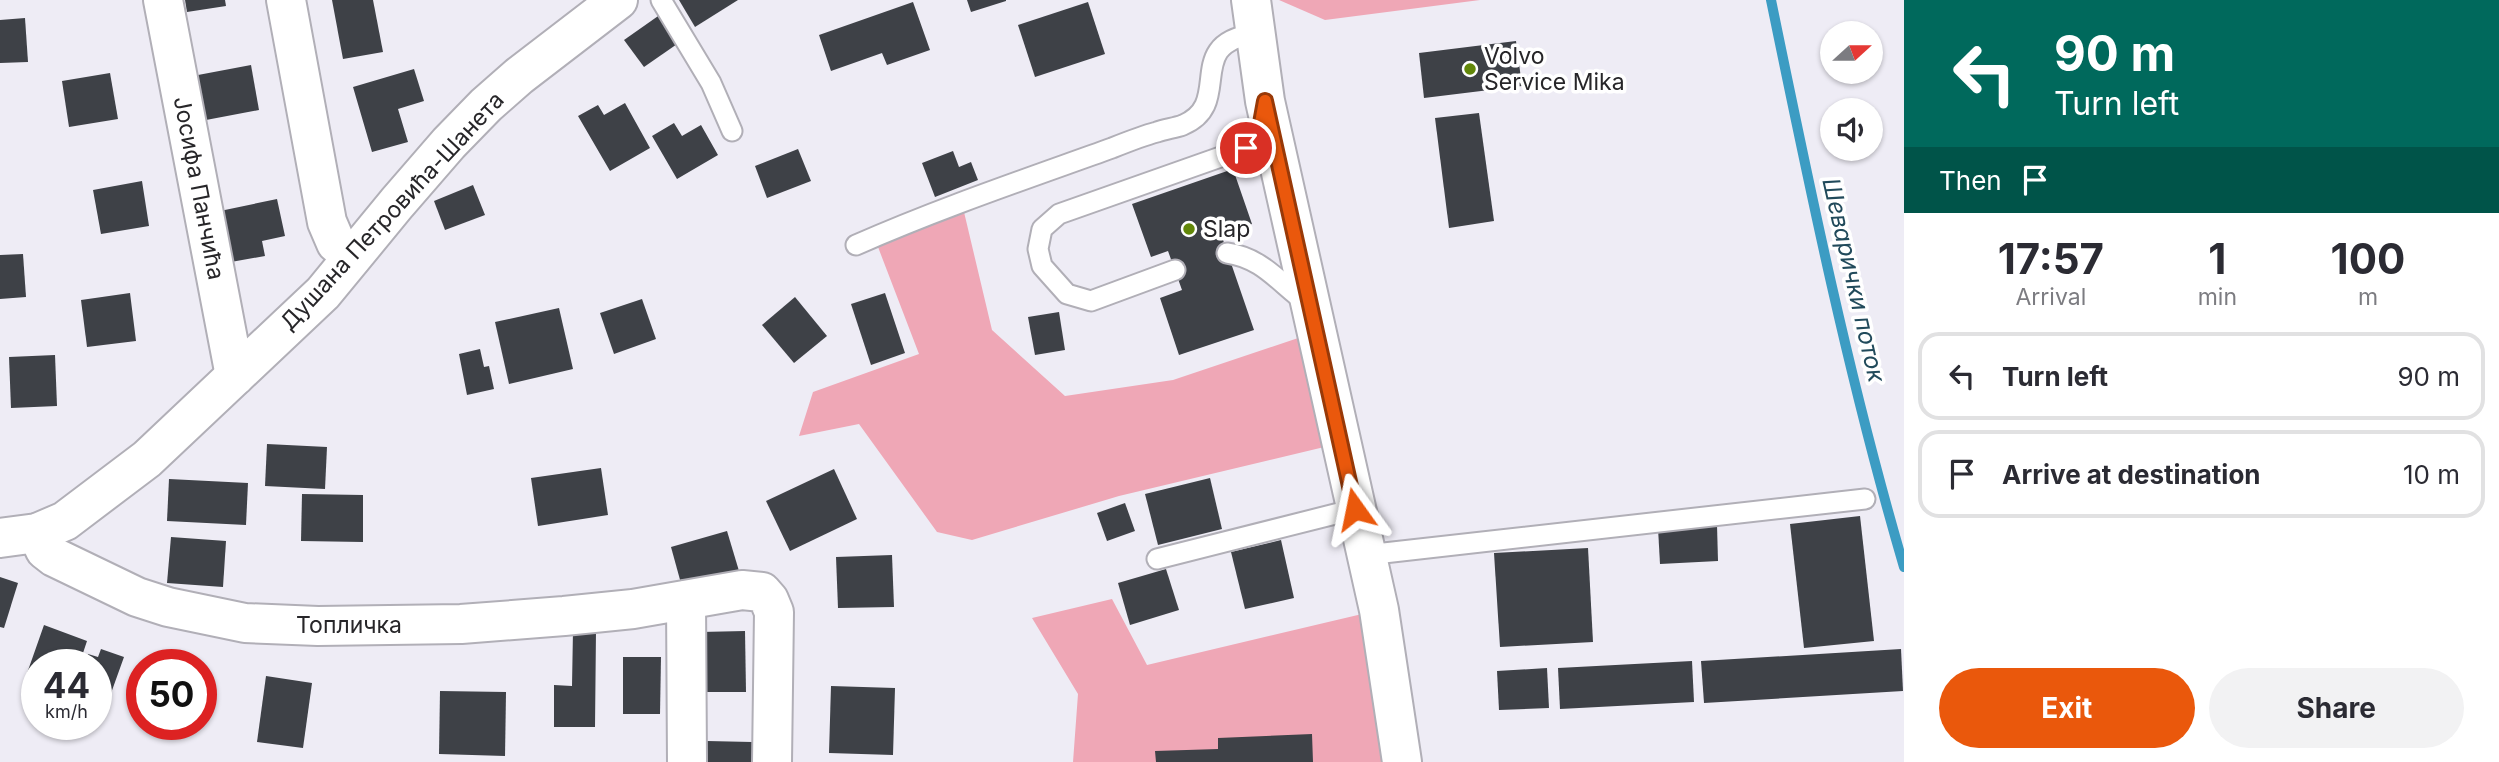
<!DOCTYPE html>
<meta charset="utf-8">
<style>
:root{--surface:#fff;--page:#f2f2f3;--text:#2b2b33;--muted:#7c7c81;--line:#e1e1e2;--accent:#ea580c}
body{margin:0;font-family:Inter,sans-serif;background:var(--page);color:var(--text);height:100vh;display:flex;flex-direction:column;font-size:26px;white-space:nowrap}
*{box-sizing:border-box;margin:0}
p{font-size:23px;color:var(--muted)}
.icon{flex:none;width:38px;height:38px;fill:none;stroke:currentColor;stroke-width:2;stroke-linecap:round;stroke-linejoin:round}
.map{position:relative;flex:1;overflow:hidden}
.drawer{display:flex;flex-direction:column;background:var(--surface);width:595px}
.drawer>*{flex:none}
.top-card{background:#00695c;color:#fff;overflow:hidden}
.needle{width:46px;rotate:69deg}
.fabs{position:absolute;left:1820px;top:21px;display:grid;gap:14px}
.fabs a{display:grid;place-items:center;width:63px;height:63px;border-radius:50%;background:var(--surface);box-shadow:0 2px 5px #0004;font-size:35px}
.speed{position:absolute;left:21px;top:649px;display:flex;gap:14px;font-size:35px;font-weight:700;text-align:center}
.speed>*{display:grid;place-content:center;width:91px;height:91px;border-radius:50%;background:var(--surface);box-shadow:0 2px 5px #0004;line-height:1}
.speed small{font-size:18px;font-weight:400}
.speed .limit{border:10px solid #d22;background:#fff;color:#111}
.pin{position:absolute;display:grid;place-items:center;width:60px;height:60px;color:#fff;margin:-30px;border:4px solid #fff;border-radius:50%;box-shadow:0 2px 7px #0007}
.me{position:absolute;width:77px;margin:-38px;rotate:348deg;stroke-linejoin:round;filter:drop-shadow(0 0 5px #0008)}
.turn{display:flex;align-items:center;gap:24px;height:147px;padding:0 35px;font-size:32px}
.turn .icon{width:91px;height:91px;stroke-width:2.5}
.turn b{display:block;font-size:49px;line-height:60px}
.then{display:flex;align-items:center;height:66px;padding:0 35px;background:#0003;gap:14px;font-size:26px}
.eta{display:flex;justify-content:space-evenly;align-items:center;height:119px;text-align:center}
.eta b{font-size:42px;font-weight:700;line-height:49px}
.action{display:flex;gap:14px;margin-top:auto;padding:14px 35px}
.action a{flex:1;height:80px;border-radius:42px;background:var(--accent);color:#fff;font-size:28px;font-weight:700;line-height:80px;text-align:center}
.action a+a{background:var(--page);color:var(--text)}
ul{padding:0;list-style:none}
li{display:flex;align-items:center;gap:21px;height:88px;margin:0 14px 10px;padding:0 21px;border:4px solid var(--line);border-radius:21px}
li div{flex:1}
li b{display:block;font-size:26px}
li em{font-style:normal}
main{display:flex;flex:1;min-height:0}
.map>svg:first-child{display:block}
.green{fill:#efa7b6}
.lines{fill:none;stroke-linecap:round;stroke-linejoin:round}
.stream{stroke:#3c9cc3;stroke-width:10}
.building{fill:#3e4147}
.lane-casing{stroke:#b1afb7;stroke-width:23}
.street-casing{stroke:#b1afb7;stroke-width:42}
.secondary-casing{stroke:#b1afb7;stroke-width:42}
.lane{stroke:#fff;stroke-width:19}
.street{stroke:#fff;stroke-width:38}
.secondary{stroke:#fff;stroke-width:38}
.route-casing{stroke:#983908;stroke-width:18}
.route{stroke:#ea580c;stroke-width:12}
.poi-dot{fill:#628709;stroke:#fff;stroke-width:2.5}
.labels{text-anchor:middle;dominant-baseline:central;stroke-width:7;stroke-linejoin:round;paint-order:stroke}
.poi-label{font-size:23px;fill:#272629;stroke:#fff;text-anchor:start}
.street-label{font-size:23px;fill:#272629;stroke:#fff}
.water-label{font-size:24px;font-style:italic;fill:#214a5b;stroke:#fff}
</style>
<main>
<div class="map">
<svg width="1904" height="762" viewBox="0 0 1904 762">
<rect width="100%" height="100%" fill="#eeecf5"/>
<g class="green">
<path d="M1279,0H1480L1325,20Z"/>
<path d="M964,212L992,330L1065,396L1173,380L1316,332L1341,443L1119,496L972,540L937,532L859,424L799,436L813,392L919,354L878,247Z"/>
<path d="M1112,599L1147,665L1379,610L1402,762H1073L1078,694L1032,618Z"/>
</g>
<g class="lines">
<path class="stream" d="M1771,0C1810,190 1849,380 1904,567"/>
</g>
<g class="building">
<path d="M185,0H225L226,6L187,12Z"/>
<path d="M332,0H373L383,52L343,59Z"/>
<path d="M679,0H738L695,27Z"/>
<path d="M967,0H1006V1L971,12Z"/>
<path d="M913,2L930,50L887,65L882,53L831,71L819,35Z"/>
<path d="M1088,2L1105,54L1035,77L1018,25Z"/>
<path d="M661,14L680,42L644,67L624,40Z"/>
<path d="M25,18L28,62L0,63V20Z"/>
<path d="M1516,41L1522,86L1424,98L1419,53Z"/>
<path d="M251,65L259,110L206,120L198,75Z"/>
<path d="M414,69L424,101L398,109L408,142L372,152L353,87Z"/>
<path d="M110,73L118,119L69,127L62,81Z"/>
<path d="M625,103L650,148L610,171L578,116L598,105L604,115Z"/>
<path d="M1479,113L1494,221L1449,228L1435,118Z"/>
<path d="M674,123L682,136L701,125L718,155L677,179L652,136Z"/>
<path d="M798,149L811,181L767,198L755,166Z"/>
<path d="M953,151L959,167L971,162L978,180L935,197L922,163Z"/>
<path d="M1233,169L1252,224L1221,234L1254,330L1179,355L1160,298L1182,290L1168,251L1151,257L1132,204Z"/>
<path d="M142,181L149,226L101,234L93,190Z"/>
<path d="M473,185L485,215L445,230L434,201Z"/>
<path d="M277,199L285,236L262,241L265,256L231,262L220,211Z"/>
<path d="M23,254L26,297L0,299V255Z"/>
<path d="M130,293L136,341L87,347L81,300Z"/>
<path d="M885,293L905,353L871,365L851,304Z"/>
<path d="M795,297L827,336L794,363L762,325Z"/>
<path d="M642,299L656,339L614,354L600,313Z"/>
<path d="M559,308L573,369L509,384L495,322Z"/>
<path d="M1059,312L1065,350L1035,355L1028,317Z"/>
<path d="M480,349L484,367L489,366L494,389L467,395L459,354Z"/>
<path d="M55,355L57,406L11,408L9,357Z"/>
<path d="M267,444L327,447L325,489L265,486Z"/>
<path d="M601,468L608,515L538,526L531,478Z"/>
<path d="M834,469L857,519L790,551L766,501Z"/>
<path d="M1210,478L1222,529L1158,545L1145,494Z"/>
<path d="M169,479L248,483L246,525L167,521Z"/>
<path d="M302,494L363,495V542L301,541Z"/>
<path d="M1125,503L1135,531L1107,541L1097,513Z"/>
<path d="M1860,516L1874,641L1804,648L1790,524Z"/>
<path d="M1717,525L1718,561L1660,564L1658,528Z"/>
<path d="M727,531L739,571L682,587L671,547Z"/>
<path d="M171,537L226,541L223,587L167,583Z"/>
<path d="M1281,540L1294,598L1245,609L1231,552Z"/>
<path d="M1588,548L1593,642L1500,647L1494,553Z"/>
<path d="M892,555L894,607L838,608L836,557Z"/>
<path d="M1166,569L1179,610L1130,625L1118,583Z"/>
<path d="M0,577L18,583L4,628L0,627Z"/>
<path d="M44,625L87,641L79,665H37V683L25,679Z"/>
<path d="M573,630H596L595,727H554V685L572,686Z"/>
<path d="M745,631L746,692H701L700,632Z"/>
<path d="M101,649L124,657L110,696L96,692V665H84L88,654L98,657Z"/>
<path d="M1901,649L1903,691L1704,703L1701,661Z"/>
<path d="M159,651L202,664V665H155Z"/>
<path d="M623,657H661L660,714H623Z"/>
<path d="M1692,661L1694,702L1560,709L1558,668Z"/>
<path d="M1547,668L1549,708L1499,710L1497,671Z"/>
<path d="M266,676L312,683L303,748L257,742Z"/>
<path d="M831,686L895,688L893,755L829,753Z"/>
<path d="M440,691L506,692L505,756L439,754Z"/>
<path d="M1312,734L1313,762H1156L1155,751L1218,749V738Z"/>
<path d="M707,741L752,742V762H707Z"/>
</g>
<g class="lines">
<g class="lane-casing">
<g id="lane">
<path d="M661,0L711,83L732,131"/>
<path d="M856,245C940,208 1026,179 1112,148C1127,142 1142,136 1157,132C1165,129 1175,128 1183,125C1235,103 1182,44 1254,34"/>
<path d="M1227,253C1263,258 1279,283 1307,303"/>
<path d="M1175,270L1091,301L1067,294L1042,266L1038,249L1042,229L1059,214L1246,148L1259,134L1262,116"/>
<path d="M1366,555L1865,499"/>
<path d="M1157,559L1355,509"/>
</g>
</g>
<g class="street-casing">
<g id="street">
<path d="M163,0L235,376"/>
<path d="M286,0L327,222L336,243L352,257"/>
<path d="M37,533L45,550L54,557L137,597L168,607L245,623L318,626L461,624L564,616L633,609L742,590L762,592L769,600L774,612L772,762"/>
<path d="M0,538L37,533L65,521L147,459L323,293L397,203L449,143L486,105L519,76L618,0"/>
<path d="M686,600L687,762"/>
</g>
</g>
<g class="secondary-casing">
<path id="secondary" d="M1251,0L1265,101L1379,610L1402,762"/>
</g>
<use href="#lane" class="lane"/>
<use href="#street" class="street"/>
<use href="#secondary" class="secondary"/>
</g>
<g class="lines">
<g class="route-casing">
<path id="route" d="M1246,148L1259,134L1265,101L1355,509"/>
</g>
<use href="#route" class="route"/>
</g>
<g class="poi-dot">
<circle cx="1470" cy="69" r="7"/>
<circle cx="1189" cy="229" r="7"/>
</g>
<g class="labels">
<g class="poi-label">
<text x="1484" y="56">Volvo<tspan x="1484" dy="26">Service Mika</tspan></text>
<text x="1203" y="229">Slap</text>
</g>
<g class="street-label">
<text transform="translate(199 188) rotate(79)">Јосифа Панчића</text>
<text transform="translate(392 211) rotate(-47)">Душана Петровића-Шанета</text>
<text x="349" y="625">Топличка</text>
</g>
<g class="water-label">
<text transform="translate(1854 280) rotate(77)">Шеварички поток</text>
</g>
</g>
</svg>
<div class="fabs">
<a><svg class="needle" viewBox="-14 -14 28 28"><path d="M0-13l5 13h-10z" fill="#e53935"/><path d="M0 13l5-13h-10z" fill="#7c7c81"/></svg></a>
<a><svg class="icon" aria-label="sound" viewBox="0 0 24 24"><path d="M4 9h4l5-4v14l-5-4H4zM17 9q2 3 0 6"/></svg></a>
</div>
<div class="speed"><div>44<small>km/h</small></div><div class="limit">50</div></div>
<div class="pin" style="left:1246px;top:148px;background:#d93025"><svg class="icon" aria-label="arrive" viewBox="0 0 24 24"><path d="M6 21V4h12l-3 4 3 4H6"/></svg></div>
<svg class="me" style="left:1355px;top:509px" viewBox="-20 -20 40 40"><path d="M0-17L14 15 0 8-14 15z" fill="#ea580c" stroke="#fff" stroke-width="4"/></svg>
</div>
<section class="drawer">
<div class="top-card">
<div class="turn"><svg class="icon" aria-label="left" viewBox="0 0 24 24"><path d="M17 20v-9H6M10 6l-5 5 5 5"/></svg><div><b>90 m</b>Turn left</div></div>
<div class="then">Then<svg class="icon" aria-label="arrive" viewBox="0 0 24 24"><path d="M6 21V4h12l-3 4 3 4H6"/></svg></div>
</div>
<div class="eta">
<div><b>17:57</b><p>Arrival</p></div>
<div><b>1</b><p>min</p></div>
<div><b>100</b><p>m</p></div>
</div>
<ul>
<li><svg class="icon" aria-label="left" viewBox="0 0 24 24"><path d="M17 20v-9H6M10 6l-5 5 5 5"/></svg><div><b>Turn left</b></div><em>90 m</em></li>
<li><svg class="icon" aria-label="arrive" viewBox="0 0 24 24"><path d="M6 21V4h12l-3 4 3 4H6"/></svg><div><b>Arrive at destination</b></div><em>10 m</em></li>
</ul>
<div class="action"><a>Exit</a><a>Share</a></div>
</section>
</main>
